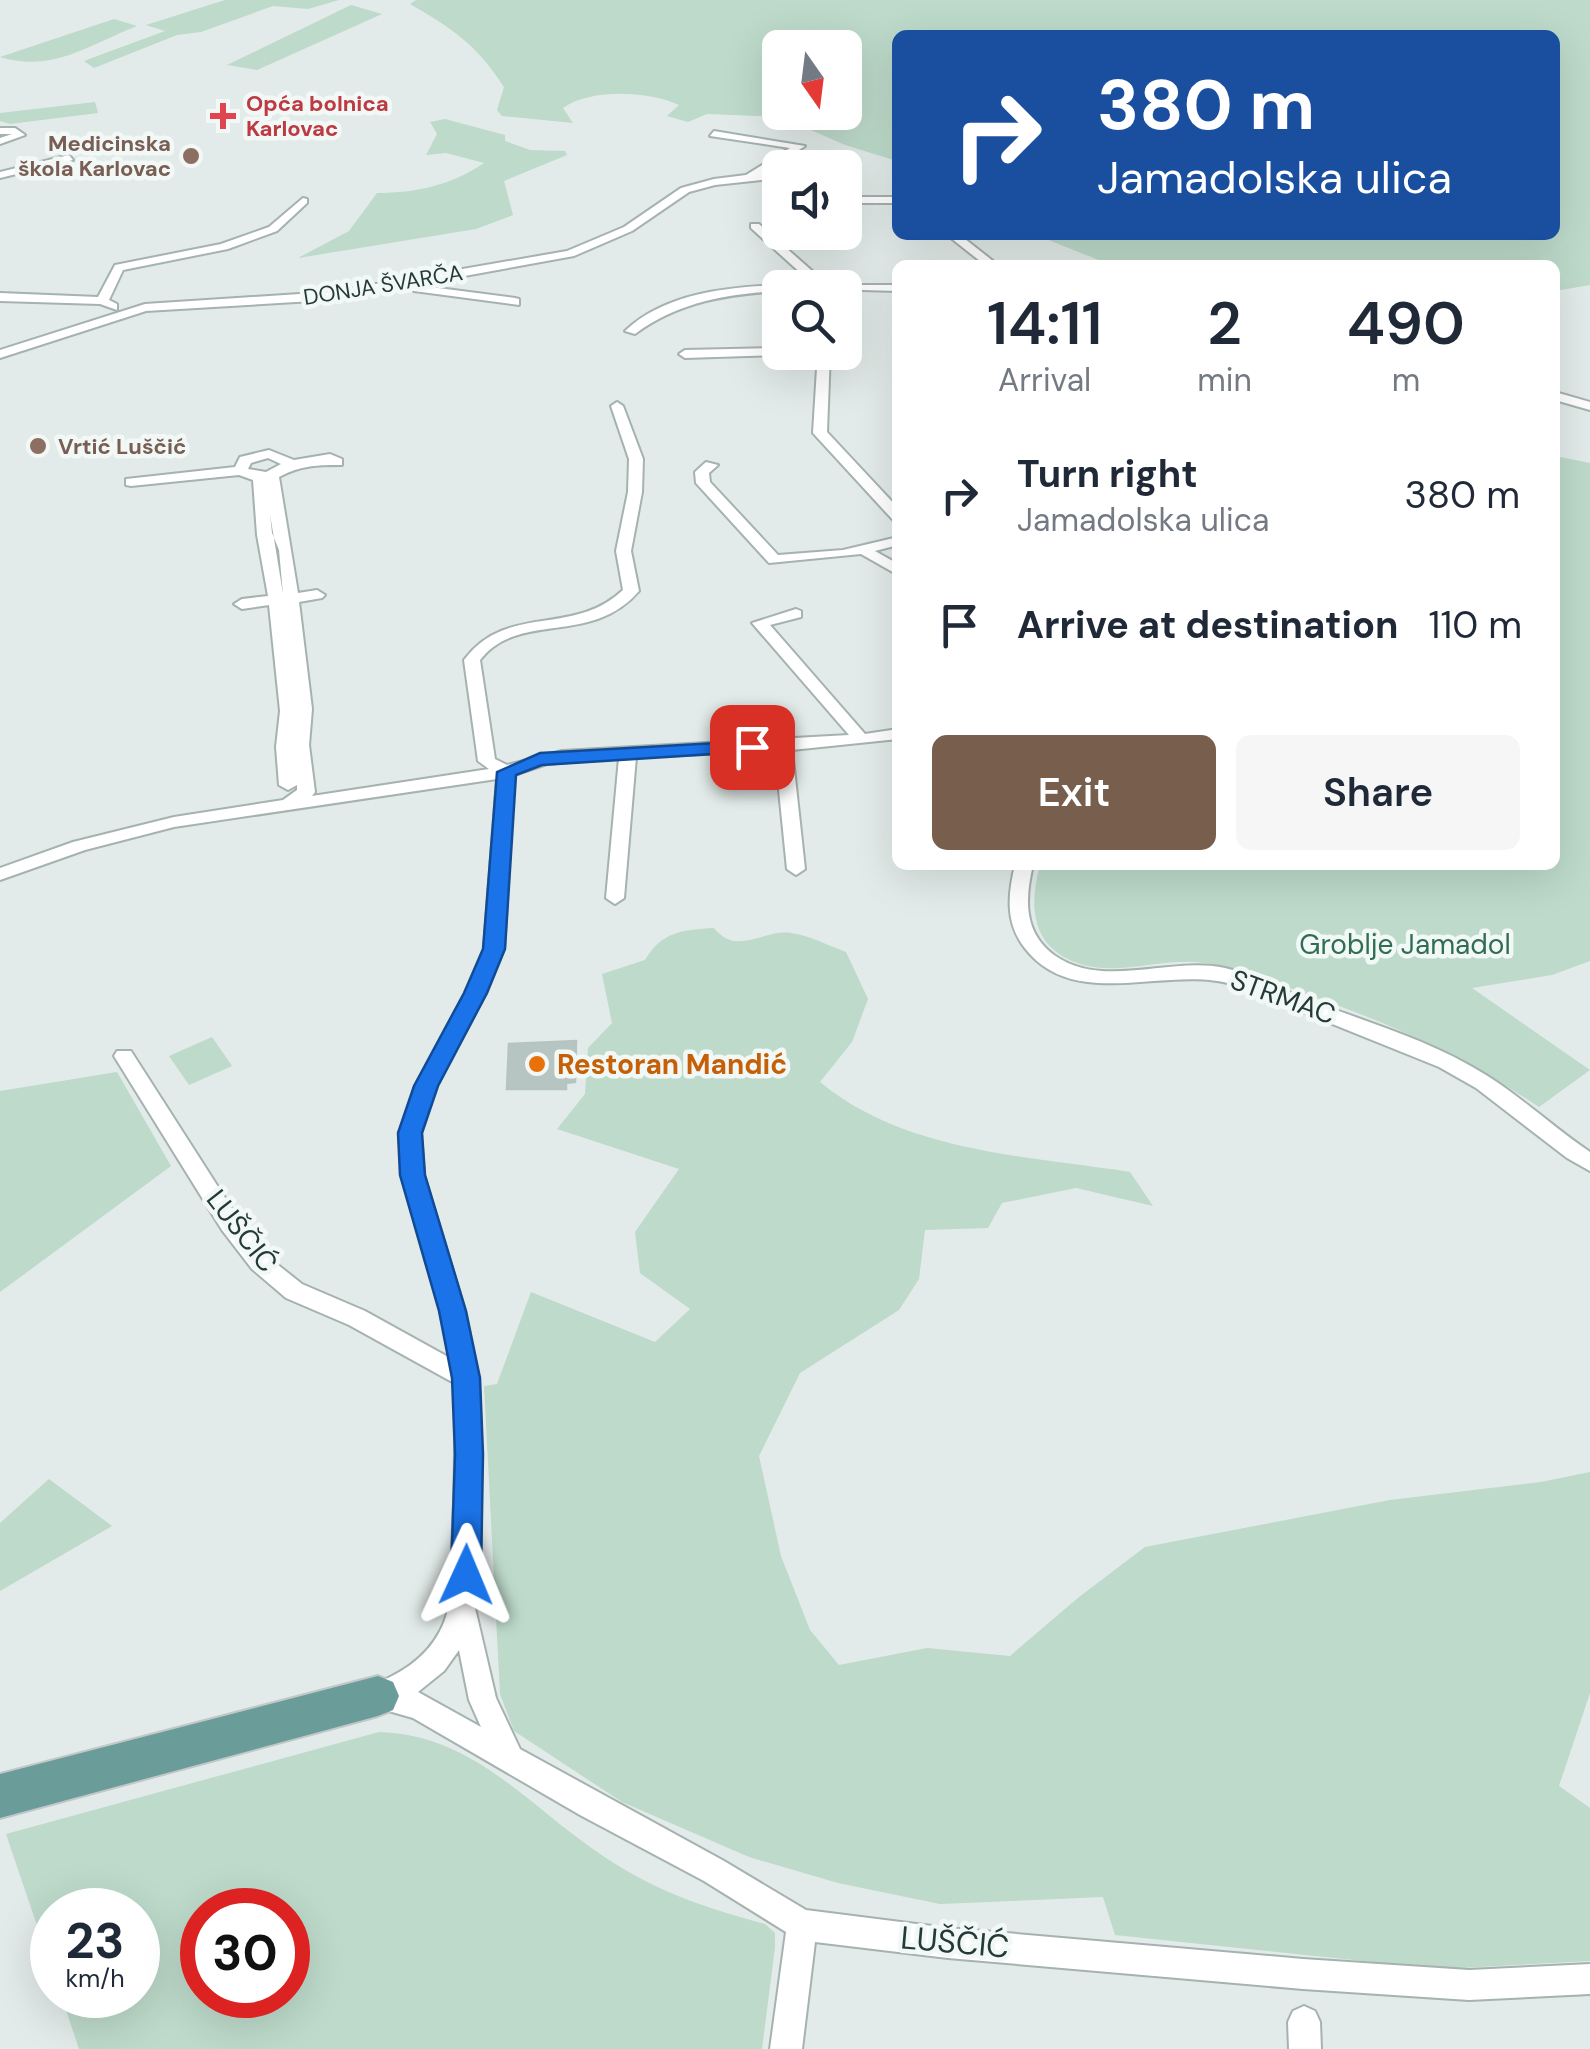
<!DOCTYPE html>
<meta charset="utf-8">
<style>
:root{--surface:#fff;--page:#f6f6f7;--text:#1f2937;--muted:#747a83;--accent:#785e4c}
body{margin:0;font-family:"DM Sans",sans-serif;background:var(--page);color:var(--text);height:100vh;display:flex;flex-direction:column;font-size:38px;white-space:nowrap}
*{box-sizing:border-box;margin:0}
p{font-size:32px;color:var(--muted)}
.icon{flex:none;width:55px;height:55px;fill:none;stroke:currentColor;stroke-width:2;stroke-linecap:round;stroke-linejoin:round}
.map{position:relative;flex:1;overflow:hidden}
.details{position:absolute;left:892px;top:260px;width:668px;height:610px;display:flex;flex-direction:column;background:var(--surface);border-radius:15px;box-shadow:0 10px 40px #0002}
.details>*{flex:none}
.guide{position:absolute;left:892px;top:30px;width:668px;height:210px;border-radius:15px;box-shadow:0 10px 40px #0002;background:#1a4fa0;color:#fff;overflow:hidden}
.needle{width:65px;rotate:166deg}
.tools{position:absolute;left:762px;top:30px;display:grid;gap:20px}
.tools a{display:grid;place-items:center;width:100px;height:100px;border-radius:15px;background:var(--surface);box-shadow:0 10px 40px #0002;font-size:50px}
.speed{position:absolute;left:30px;top:1888px;display:flex;gap:20px;font-size:50px;font-weight:700;text-align:center}
.speed>*{display:grid;place-content:center;width:130px;height:130px;border-radius:50%;background:var(--surface);box-shadow:0 10px 40px #0002;line-height:1}
.speed small{font-size:25px;font-weight:400}
.speed .limit{border:15px solid #d22;background:#fff;color:#111}
.pin{position:absolute;display:grid;place-items:center;width:85px;height:85px;color:#fff;margin:-42px;border-radius:20px;box-shadow:0 5px 15px #0006}
.me{position:absolute;width:110px;margin:-55px;rotate:1deg;stroke-linejoin:round;filter:drop-shadow(0 0 8px #0008)}
.turn{display:flex;align-items:center;gap:35px;height:210px;padding:0 40px;font-size:45px}
.turn .icon{width:130px;height:130px;stroke-width:2.5}
.turn b{display:block;font-size:70px;line-height:85px}
.eta{display:flex;justify-content:space-evenly;align-items:center;height:170px;text-align:center}
.eta b{font-size:60px;font-weight:600;line-height:70px}
.cta{display:flex;gap:20px;margin-top:auto;padding:20px 40px}
.cta a{flex:1;height:115px;border-radius:15px;background:var(--accent);color:#fff;font-size:40px;font-weight:600;line-height:115px;text-align:center}
.cta a+a{background:var(--page);color:var(--text)}
ul{padding:0;list-style:none}
li{display:flex;align-items:center;gap:30px;height:130px;padding:0 40px}
li div{flex:1}
li b{display:block;font-size:38px}
li em{font-style:normal}
.map>svg:first-child{display:block}
.green{fill:#bddaca;fill-rule:evenodd}
.building{fill:#b7c5c2;stroke:#b5c4c1;stroke-width:2.5}
.lines{fill:none;stroke-linecap:round;stroke-linejoin:round}
.minor-casing{stroke:#a5b2b0;stroke-width:4}
.primary-casing{stroke:#c2c8c7;stroke-width:4}
.minor{fill:#fff;fill-rule:evenodd}
.primary{fill:#6a9c9a;fill-rule:evenodd}
.route{fill:#1a73e8;stroke:#114b97;stroke-width:2.5}
.health-dot{fill:#e0444e;stroke:#f2f8f6;stroke-width:4}
.education-dot{fill:#8d6e63;stroke:#f2f8f6;stroke-width:4}
.food-dot{fill:#e8710a;stroke:#f2f8f6;stroke-width:4}
.labels{text-anchor:middle;dominant-baseline:central;stroke-width:9;stroke-linejoin:round;paint-order:stroke}
.far-health-label{font-size:22px;font-weight:bold;fill:#be3a42;stroke:#f2f8f6;text-anchor:start}
.far-education-label{font-size:22px;font-weight:bold;fill:#785e54;stroke:#f2f8f6;text-anchor:end}
.far-street-label{font-size:22px;fill:#243a38;stroke:#f2f8f6}
.park-label{font-size:28px;fill:#316d55;stroke:#f2f8f6}
.street-label{font-size:28px;fill:#243a38;stroke:#f2f8f6}
.food-label{font-size:28px;font-weight:bold;fill:#c56008;stroke:#f2f8f6;text-anchor:start}
.near-street-label{font-size:32px;fill:#243a38;stroke:#f2f8f6}
</style>
<div class="map">
<svg width="1590" height="2049" viewBox="0 0 1590 2049">
<rect width="100%" height="100%" fill="#e2ebe9"/>
<g class="green">
<path d="M225,0H339L308,9L273,6L201,32L177,35L94,68L84,61L165,31L146,25Z"/>
<path d="M416,0H1590V285L1555,291V265H1111L1036,235H1555V35H898L897,161L845,145L781,117L707,114L688,122L667,116L679,105C649,91 591,88 563,108L573,123L502,116L497,110L504,87C477,45 453,29 410,4ZM780,48H845V112H780Z"/>
<path d="M351,5L382,14L257,70L227,65Z"/>
<path d="M114,19L137,26C88,45 53,73 0,57Z"/>
<path d="M95,102L98,113L10,124L0,121V113Z"/>
<path d="M445,119L505,135V141L530,150L565,151L567,155L504,181L513,215L476,229L298,258L349,231L377,193C416,193 452,185 484,163L446,153L426,155L437,134L430,122Z"/>
<path d="M1555,456L1590,463V961L1552,975L1472,988L1590,1070L1539,1107C1457,1053 1390,1023 1298,991C1266,979 1229,965 1195,962C1152,959 1107,980 1066,958C1030,939 1030,901 1040,865H1555Z"/>
<path d="M714,928C737,957 763,929 791,933C809,935 829,946 846,952L868,999L852,1042L820,1082C904,1152 1027,1156 1130,1172L1153,1206L1076,1188L1002,1203L988,1228L925,1230L919,1279L899,1310L800,1373L759,1456L781,1556L810,1630L839,1665L927,1648L1010,1656L1079,1597L1145,1547L1390,1500L1541,1482L1590,1472V1693L1559,1786L1590,1808V1961L1440,1969L1115,1935L1103,1897L940,1904L838,1883L749,1857L622,1802L514,1731L500,1694L484,1386L497,1384L531,1292L655,1342L690,1309L640,1273L635,1232L679,1169L557,1129L585,1094L588,1048L612,1023L602,974L645,960C662,931 683,930 714,928Z"/>
<path d="M212,1037L232,1066L189,1085L169,1056Z"/>
<path d="M117,1072L171,1166L0,1292V1091Z"/>
<path d="M49,1479L112,1526L0,1591V1523Z"/>
<path d="M379,1732C470,1735 521,1798 590,1847C649,1889 696,1905 765,1924L775,1933V1947L762,2049H79L61,1995H138V1910H52V1970L6,1834ZM202,1910H288V1995H202Z"/>
</g>
<path class="building" d="M576,1041L575,1082L566,1083V1089H507L509,1044Z"/>
<g class="lines">
<g class="minor-casing">
<g id="minor">
<path d="M0,128H15L25,135L0,144V138L12,134H0Z"/>
<path d="M714,131L805,146L762,174L780,172V178L715,185L689,192L632,231L574,256L415,285L515,298L519,299V305L414,291L408,288L410,285L330,300L146,311L0,358V350L145,304L330,292L567,251L624,227L681,188L714,179L746,175L790,148L710,136Z"/>
<path d="M69,155L73,160L0,178V172Z"/>
<rect x="845" y="197" width="53" height="6"/>
<path d="M303,198L307,199V203L277,231L228,249L123,270L109,300L117,304V310L100,304L0,301V293L98,297L115,265L221,244L269,227Z"/>
<path d="M751,224H759L828,285H898V291L787,288L814,285L751,228Z"/>
<path d="M947,235H960L998,265H985Z"/>
<path d="M780,285L785,288H780V291C728,294 678,302 635,334L625,331C665,293 728,287 780,285Z"/>
<path d="M780,348L784,355L685,358L679,354L685,350Z"/>
<path d="M818,352H830L827,432L898,508V521L893,520L813,433Z"/>
<path d="M1555,392L1590,402V410L1555,400Z"/>
<path d="M617,402L623,406L643,459L642,492L631,551L639,591C591,647 519,610 480,660L495,759L507,765L562,751L849,735L752,623L796,609L801,611V617L770,625L865,734L898,729V739L792,750L805,869L796,875L787,869L775,751L636,757L624,898L615,904L606,898L619,758L547,764L514,775L504,949L486,993L436,1086L421,1133L424,1175L465,1311L478,1378L481,1454L475,1608L496,1698L520,1749L724,1861L806,1910L948,1928L1303,1959L1469,1970L1590,1964V1994L1469,2000L1303,1989L948,1958L815,1942L802,2049H770L786,1932L704,1881L580,1815L413,1718L368,1705L364,1696L368,1687C398,1675 425,1660 440,1631C454,1606 451,1575 452,1547C455,1492 456,1438 454,1383L349,1325L286,1298L252,1269L222,1230L114,1056L117,1051H131L238,1218L268,1257L302,1284L365,1311L450,1358L441,1311L402,1175L399,1133L416,1086L466,993L484,949L497,779L174,827L85,850L0,880V868L73,842L174,817L283,800L297,790V785L288,790L279,785L276,747L280,711L269,605L242,609L234,604L242,599L268,596L257,535L253,480L239,475L131,486L126,485V479L235,467L240,457L269,450L294,460L330,454L342,459V465C318,465 301,465 279,477L298,593L317,590L325,595L322,598L299,602L312,709L309,745L315,792L312,796L489,769L478,761L464,660C507,602 572,638 623,590L616,551L628,492L629,459L611,406ZM268,458L281,464L266,472L248,469L251,463ZM270,514L272,533L279,550L283,594ZM459,1650L469,1700L481,1727L418,1692L444,1671Z"/>
<path d="M706,462L718,465L709,473L710,482L778,555L843,550L898,537V545L875,551L898,564V575L861,554L769,563L696,483L695,472Z"/>
<path d="M1015,865H1033C1025,898 1023,932 1054,955C1103,990 1170,956 1225,968C1255,975 1282,990 1311,1001C1370,1023 1432,1041 1486,1075C1523,1098 1554,1128 1590,1152V1171L1567,1158L1476,1088L1439,1067L1238,986C1170,962 1075,1015 1024,947C1005,922 1008,894 1015,865Z"/>
<path d="M1304,2006L1315,2011L1320,2022L1321,2049H1289L1288,2022L1293,2011Z"/>
</g>
</g>
<g class="primary-casing">
<path id="primary" d="M378,1676L393,1682L399,1696L393,1710L378,1716L0,1818V1774Z"/>
</g>
<use href="#minor" class="minor"/>
<use href="#primary" class="primary"/>
</g>
<path class="route" d="M752,741L759,743V751L542,765L516,775L505,949L487,993L438,1086L422,1133L425,1175L466,1311L480,1378L483,1454L481,1575L477,1584L466,1588L456,1584L451,1575L455,1454L452,1378L439,1311L400,1175L398,1133L414,1086L464,993L483,949L497,772L540,753Z"/>
<path class="health-dot" d="M218 101h10v10h10v10h-10v10h-10v-10h-10v-10h10z"/>
<g class="education-dot">
<circle cx="191" cy="156" r="10"/>
<circle cx="38" cy="446" r="10"/>
</g>
<circle class="food-dot" cx="537" cy="1064" r="10"/>
<g class="labels">
<g class="far-health-label">
<text x="246" y="103">Opća bolnica<tspan x="246" dy="25">Karlovac</tspan></text>
</g>
<g class="far-education-label">
<text x="171" y="143">Medicinska<tspan x="171" dy="25">škola Karlovac</tspan></text>
<text x="58" y="446" text-anchor="start">Vrtić Luščić</text>
</g>
<g class="far-street-label">
<text transform="translate(383 285) rotate(-9)">DONJA ŠVARČA</text>
</g>
<g class="park-label">
<text x="1405" y="944">Groblje Jamadol</text>
</g>
<g class="street-label">
<text transform="translate(1283 997) rotate(20)">STRMAC</text>
<text transform="translate(242 1231) rotate(52)">LUŠČIĆ</text>
</g>
<g class="food-label">
<text x="557" y="1064">Restoran Mandić</text>
</g>
<g class="near-street-label">
<text transform="translate(955 1942) rotate(5)">LUŠČIĆ</text>
</g>
</g>
</svg>
<div class="tools">
<a><svg class="needle" viewBox="-14 -14 28 28"><path d="M0-13l5 13h-10z" fill="#e53935"/><path d="M0 13l5-13h-10z" fill="#747a83"/></svg></a>
<a><svg class="icon" aria-label="sound" viewBox="0 0 24 24"><path d="M4 9h4l5-4v14l-5-4H4zM17 9q2 3 0 6"/></svg></a>
<a><svg class="icon" aria-label="search" viewBox="0 0 24 24"><circle cx="10" cy="10" r="6"/><path d="M15 15l6 6"/></svg></a>
</div>
<div class="speed"><div>23<small>km/h</small></div><div class="limit">30</div></div>
<div class="pin" style="left:752px;top:747px;background:#d93025"><svg class="icon" aria-label="arrive" viewBox="0 0 24 24"><path d="M6 21V4h12l-3 4 3 4H6"/></svg></div>
<svg class="me" style="left:466px;top:1575px" viewBox="-20 -20 40 40"><path d="M0-17L14 15 0 8-14 15z" fill="#1a73e8" stroke="#fff" stroke-width="4"/></svg>
<div class="guide">
<div class="turn"><svg class="icon" aria-label="right" viewBox="0 0 24 24"><path d="M7 20v-9h11M14 6l5 5-5 5"/></svg><div><b>380 m</b>Jamadolska ulica</div></div>
</div>
<section class="details">
<div class="eta">
<div><b>14:11</b><p>Arrival</p></div>
<div><b>2</b><p>min</p></div>
<div><b>490</b><p>m</p></div>
</div>
<ul>
<li><svg class="icon" aria-label="right" viewBox="0 0 24 24"><path d="M7 20v-9h11M14 6l5 5-5 5"/></svg><div><b>Turn right</b><p>Jamadolska ulica</p></div><em>380 m</em></li>
<li><svg class="icon" aria-label="arrive" viewBox="0 0 24 24"><path d="M6 21V4h12l-3 4 3 4H6"/></svg><div><b>Arrive at destination</b></div><em>110 m</em></li>
</ul>
<div class="cta"><a>Exit</a><a>Share</a></div>
</section>
</div>
